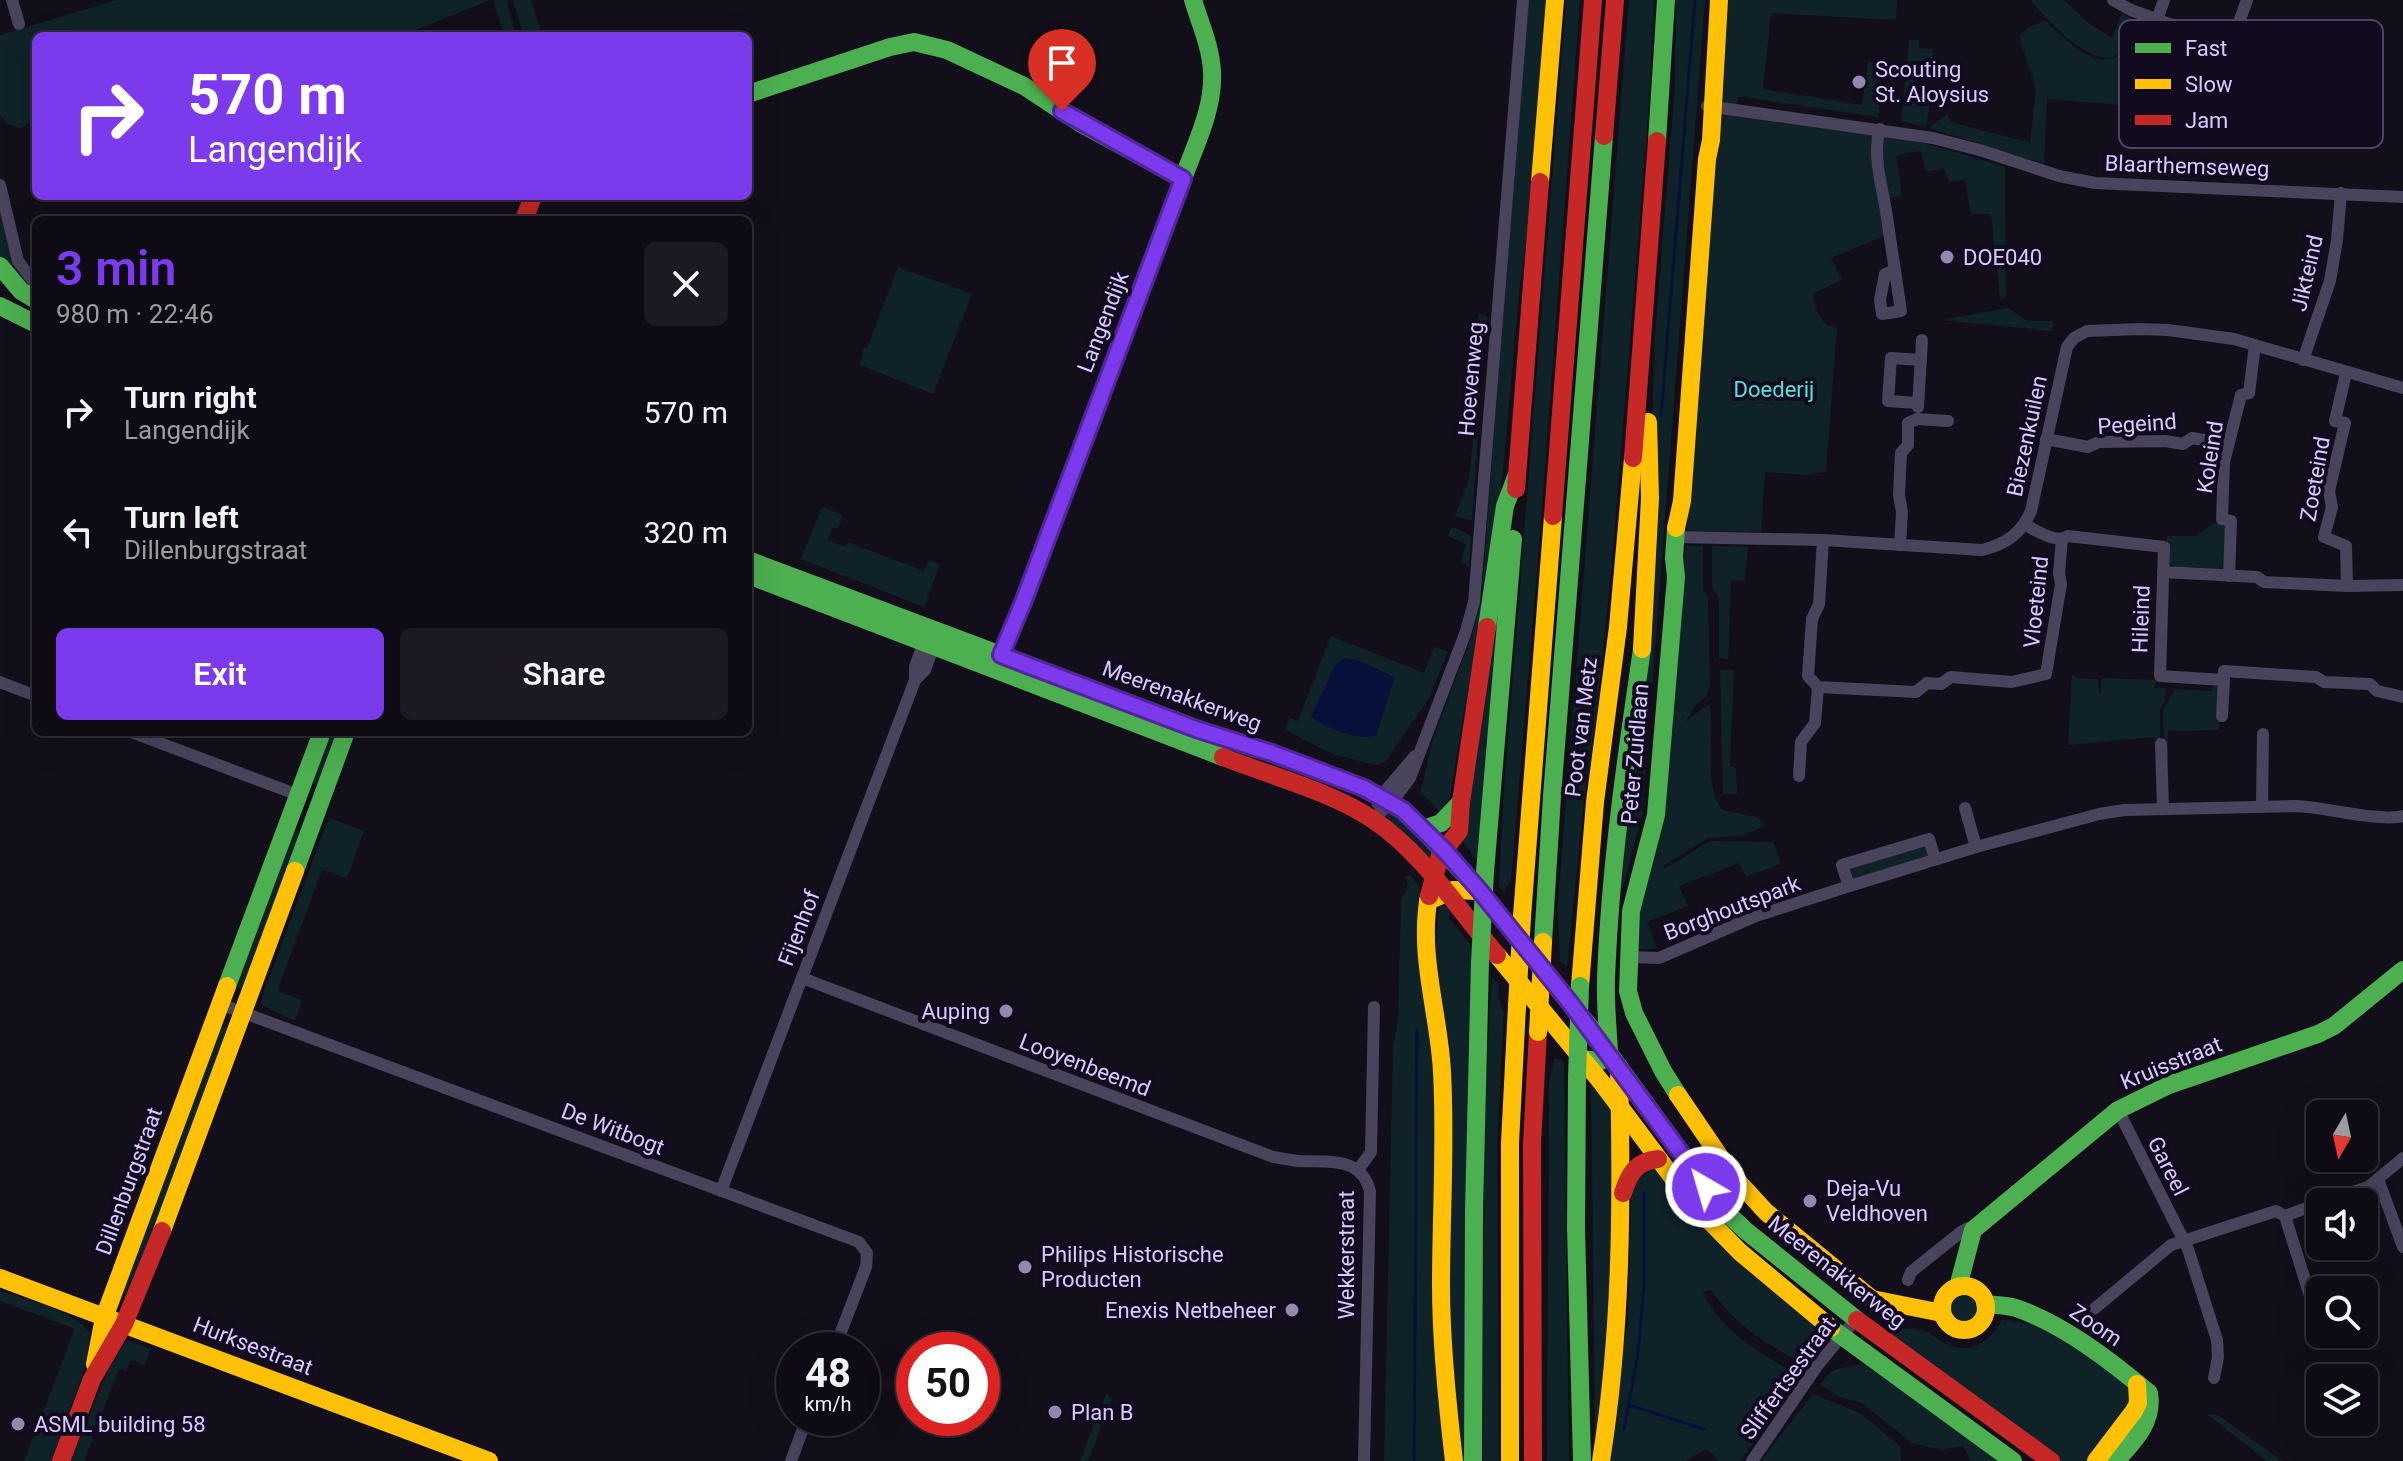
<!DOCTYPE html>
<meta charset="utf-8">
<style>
:root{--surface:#0e0b14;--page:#1c1922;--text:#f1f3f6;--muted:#9b9ba0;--line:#2e2b34;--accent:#7c3aed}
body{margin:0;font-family:Roboto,sans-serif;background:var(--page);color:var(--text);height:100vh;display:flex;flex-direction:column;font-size:30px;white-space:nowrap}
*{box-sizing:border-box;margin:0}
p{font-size:26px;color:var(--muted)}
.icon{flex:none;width:44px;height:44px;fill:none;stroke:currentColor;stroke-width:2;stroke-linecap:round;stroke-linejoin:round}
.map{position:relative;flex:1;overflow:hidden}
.drawer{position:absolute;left:32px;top:216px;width:720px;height:520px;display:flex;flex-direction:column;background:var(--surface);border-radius:12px;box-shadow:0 8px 32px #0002,0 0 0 2px var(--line)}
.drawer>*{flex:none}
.banner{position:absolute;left:32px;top:32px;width:720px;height:168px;border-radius:12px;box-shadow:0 8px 32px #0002,0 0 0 2px var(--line);background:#7c3aed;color:#fff;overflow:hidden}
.needle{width:52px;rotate:189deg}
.buttons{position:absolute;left:2306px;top:1100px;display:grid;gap:16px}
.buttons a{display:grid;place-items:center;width:72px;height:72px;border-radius:12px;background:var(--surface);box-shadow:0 8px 32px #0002,0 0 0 2px var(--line);font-size:40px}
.speed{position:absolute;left:776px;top:1332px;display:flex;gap:16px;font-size:40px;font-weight:700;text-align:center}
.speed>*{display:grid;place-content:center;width:104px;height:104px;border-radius:50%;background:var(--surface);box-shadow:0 8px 32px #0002,0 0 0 2px var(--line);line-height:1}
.speed small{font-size:20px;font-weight:400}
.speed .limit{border:12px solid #d22;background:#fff;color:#111}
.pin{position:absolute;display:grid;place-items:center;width:68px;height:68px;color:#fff;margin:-82px -34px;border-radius:50% 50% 50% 0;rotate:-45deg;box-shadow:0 0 8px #0007}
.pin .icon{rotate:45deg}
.me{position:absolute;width:88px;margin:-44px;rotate:322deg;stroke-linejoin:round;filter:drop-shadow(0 0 6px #0008)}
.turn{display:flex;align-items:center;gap:28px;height:168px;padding:0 24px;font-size:36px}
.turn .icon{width:104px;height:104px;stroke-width:2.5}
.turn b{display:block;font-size:56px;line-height:68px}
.round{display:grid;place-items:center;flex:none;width:84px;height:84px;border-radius:12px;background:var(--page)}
.head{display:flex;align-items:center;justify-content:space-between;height:136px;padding:0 24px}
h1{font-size:48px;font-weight:600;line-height:60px;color:var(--accent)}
.cta{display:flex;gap:16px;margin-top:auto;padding:16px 24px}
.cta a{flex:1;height:92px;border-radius:12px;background:var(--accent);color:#fff;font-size:32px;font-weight:600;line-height:92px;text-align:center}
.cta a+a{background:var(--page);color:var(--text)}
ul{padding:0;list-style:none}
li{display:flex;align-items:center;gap:24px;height:120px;padding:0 24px}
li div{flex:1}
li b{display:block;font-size:30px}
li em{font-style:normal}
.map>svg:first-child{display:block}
.green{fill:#0f2227}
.water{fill:#07103a}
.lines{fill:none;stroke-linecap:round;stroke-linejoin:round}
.stream{stroke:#07103a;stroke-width:3}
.street{stroke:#49435c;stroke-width:12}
.fast{stroke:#4caf50;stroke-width:18}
.slow{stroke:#ffc107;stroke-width:18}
.jam{stroke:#c62828;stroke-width:18}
.fast-bridge{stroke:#4caf50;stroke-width:18}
.slow-bridge{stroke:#ffc107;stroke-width:18}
.route-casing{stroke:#51269a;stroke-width:20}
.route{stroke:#7c3aed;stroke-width:14}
.poi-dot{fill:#9488af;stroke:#120b1f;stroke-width:3}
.labels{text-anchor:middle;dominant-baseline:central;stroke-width:8;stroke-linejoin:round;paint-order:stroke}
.poi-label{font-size:22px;fill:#d9c9ff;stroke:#120b1f;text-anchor:start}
.street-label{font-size:22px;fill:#d9c9ff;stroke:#120b1f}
.park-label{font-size:22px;fill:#4fe5db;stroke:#120b1f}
.key{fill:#120b1f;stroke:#4e4462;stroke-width:2}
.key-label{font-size:22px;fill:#d9c9ff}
</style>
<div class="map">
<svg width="2403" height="1461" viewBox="0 0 2403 1461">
<rect width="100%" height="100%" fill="#130f1a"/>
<g class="green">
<path d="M117,0H490L401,36H36V119L21,128L7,124L0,115V35Z"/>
<path d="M493,0H506L517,36H504Z"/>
<path d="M513,0H531L542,36H524Z"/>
<path d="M1528,0H1549L1533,191L1520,284L1496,544L1465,704L1450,797L1440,813L1430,801L1420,793L1433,739L1471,638L1481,602Z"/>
<path d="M1566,0H1580L1539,548L1511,880L1504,892L1499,887L1504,789Z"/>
<path d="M1629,0H1654L1648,117L1613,551L1598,701L1584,800L1567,967L1560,960L1558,904Z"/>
<path d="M1676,0H1705L1642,816L1622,889L1652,419L1655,334L1675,87Z"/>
<path d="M1725,0H1897L1896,20L1771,13L1763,89L1862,105L1868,62H1883L1878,117L1743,97H1738L1737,106L1727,104L1717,96Z"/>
<path d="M2031,0H2064L2087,22L2112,38L2122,13L2149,29C2126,59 2122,79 2149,107L2047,99L2044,164L1929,128L1947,114L1951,122L2030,143L2036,89L2019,36L2029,27L2045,21C2073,45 2103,83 2133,41L2130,38C2126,46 2121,54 2113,57C2089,65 2044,18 2031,0Z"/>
<path d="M1909,40H1919V48L1933,49L1931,77L1917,78L1915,97L1930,100L1926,127L1901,121Z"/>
<path d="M1733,113L1874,134L1884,236L1831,258L1842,280L1812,294C1816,309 1820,326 1837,328L1826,472L1805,475L1765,472L1761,532L1687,531L1691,437L1716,117Z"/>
<path d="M1883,135L1932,145L2005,167L2006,298L2000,299L1991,214H1971L1965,180L1949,182L1945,169L1926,171L1921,151L1896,155L1902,196L1889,198L1880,140Z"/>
<path d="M0,205C8,242 7,263 36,291V294L0,259Z"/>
<path d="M898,267L972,294L933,394L860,365L864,348H867Z"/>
<path d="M2008,308L2027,321H2053V331L1941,320Z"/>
<path d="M1478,313L1487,316L1484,350H1475Z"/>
<path d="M1479,418L1472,520L1455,516L1469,479L1475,419Z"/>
<path d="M822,507L843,515L838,529L832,527L828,540L845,547L848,542L924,571L929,560L940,564L924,607L801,559Z"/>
<path d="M2214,523L2226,524L2223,567L2218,571L2174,569L2173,565H2166L2167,536H2196Z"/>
<path d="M1452,527L1463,531L1471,537L1469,567L1461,562L1466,544L1448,536Z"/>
<path d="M1503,544L1478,859L1472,857L1471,852L1461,840Z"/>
<path d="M1686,546H1703V588L1708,598L1710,684L1706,697L1697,703L1685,722L1707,705L1710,706C1714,736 1703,785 1722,810L1757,817L1764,824L1762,827L1741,836L1708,838L1663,866L1665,869L1710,841L1773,842L1781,864L1746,877L1739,863L1679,886L1688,906L1647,922L1657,949H1634Z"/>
<path d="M1712,546L1748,547L1745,580L1731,581L1728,659L1719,658V606L1718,596L1712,587Z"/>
<path d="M1331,636L1424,673L1434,647L1448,651L1429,698L1385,762L1376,765L1336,755L1310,743L1285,729L1290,718L1298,721Z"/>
<path d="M1720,670H1734L1730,766L1736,768L1737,794H1723Z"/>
<path d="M2072,675L2077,678L2098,679L2099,693H2101V679L2105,678L2155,680V688H2164L2166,686L2165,702L2160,709V757H2156L2155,737L2068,745Z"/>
<path d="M2213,683H2221L2219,730L2168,731V757H2164L2163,710L2175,689L2212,691Z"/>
<path d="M331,732H341L318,785H315L313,780Z"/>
<path d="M1388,809L1437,851L1430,863L1390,823L1385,812Z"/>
<path d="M329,818L364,831L347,878L322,870L277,991L302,1000L295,1021L262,1005V997Z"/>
<path d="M295,829L303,834L245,990L233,986Z"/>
<path d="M1922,844L1929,850L1927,856L1853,879L1849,876V867Z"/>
<path d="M1411,875L1419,887L1421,897L1431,1039L1449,1461H1384L1393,1047L1398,1020L1401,901L1408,885L1405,876Z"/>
<path d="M1439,901L1452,911L1448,917L1471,946L1466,1461H1457L1435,956Z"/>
<path d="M1492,978L1499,985L1498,998L1504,1012L1497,1142L1499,1461H1483C1484,1300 1480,1139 1492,978Z"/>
<path d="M218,1026L230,1029L128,1296L119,1292Z"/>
<path d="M1555,1058L1561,1059L1564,1063L1569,1461H1547L1549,1080Z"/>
<path d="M1591,1079L1614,1107L1610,1377L1599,1461L1593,1450L1595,1434Z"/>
<path d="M1655,1168L1826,1333L1824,1346L1810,1365L1802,1364C1762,1340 1739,1329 1711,1290L1703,1292C1722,1333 1759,1352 1796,1374L1799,1381L1740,1461H1719L1707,1449L1685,1461H1610L1619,1372L1628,1321L1632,1176Z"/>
<path d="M0,1290C25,1300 76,1311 90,1333L86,1365L51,1461H24L75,1329L0,1301Z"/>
<circle cx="1964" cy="1308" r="13"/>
<path d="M2002,1320L2039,1325L2124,1380L2132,1392L2129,1406L2102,1437L2105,1442L2091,1461H2060L1889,1335L1895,1327C1905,1329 1918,1328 1927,1332C1933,1335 1938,1340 1944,1343C1969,1356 1990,1343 2002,1320Z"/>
<path d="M127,1340L151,1349L145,1365L131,1360L126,1371L119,1369L84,1461H71L109,1368Z"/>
<path d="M1865,1363L2003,1461H1971L1963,1446L1941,1450L1912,1443L1862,1403L1842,1398L1820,1385C1834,1363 1843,1370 1865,1363Z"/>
<path d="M1106,1394L1112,1398L1088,1461H1080Z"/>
<path d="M1813,1394L1860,1413L1900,1446L1901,1461H1761Z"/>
<path d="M2207,1414L2218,1415L2282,1461H2267Z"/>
</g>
<path class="water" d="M1344,658L1357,660L1395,677L1376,736C1355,740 1329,729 1311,717L1335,665Z"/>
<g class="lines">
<g class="stream">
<path d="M1661,416L1695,0"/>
<path d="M1628,1405L1704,1429"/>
<path d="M1624,1429L1638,1354L1644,1284V1192"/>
<path d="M1414,1461L1417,1030"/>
</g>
<g class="street">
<path d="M12,0L19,24"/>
<path d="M2113,0L2131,10L2224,44L2230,43L2233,39L2247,0"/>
<path d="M2157,20L2164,0"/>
<path d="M1707,106L1933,138L1983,151L2059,176L2095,183L2403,197"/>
<path d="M1880,129C1872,155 1882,185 1886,211C1891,244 1896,278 1901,311L1882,314L1880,300L1885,274L1895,270"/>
<path d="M0,185L18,261L36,285"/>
<path d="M2303,360L2330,281L2337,240L2341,193"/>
<path d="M2346,373L2335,421L2345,423L2329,491L2332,507L2324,537L2346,546L2347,586"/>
<path d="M1918,403L1888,401L1891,358L1921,360"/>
<path d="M1918,407L1922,340"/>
<path d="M2046,439L2088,447L2099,442L2165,441L2183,444L2192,438L2228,444"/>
<path d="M2025,525C2038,531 2055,544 2068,536L2164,547L2160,676L2224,680V671L2316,677L2324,682L2370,684L2377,691L2403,697"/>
<path d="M1675,537L1823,540L1982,550C2006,544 2021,534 2031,511L2067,347L2074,338L2087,331L2140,329L2168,330L2234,339L2403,388"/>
<path d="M1823,540L1819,604L1812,619L1808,676L1818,687L1916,692L1927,683L1941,684L1951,677L2012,682L2046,674L2061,584L2059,573L2062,539"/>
<path d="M1900,545L1902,512L1899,495L1901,453L1908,445V423L1917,419L1948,421"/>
<path d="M2163,572L2257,577L2264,582L2347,586L2403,585"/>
<path d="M2229,576L2231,521L2222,519L2224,462L2241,395L2249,393L2255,345"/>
<path d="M1001,655L1024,600L1183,179"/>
<path d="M915,680V667L923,644"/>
<path d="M0,682L36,696"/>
<path d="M2222,716L2224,680"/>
<path d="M131,732L298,795"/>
<path d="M2161,744L2163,809"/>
<path d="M1799,776L1801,742L1815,723L1818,687"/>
<path d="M1378,804L1381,796L1415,756"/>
<path d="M2262,807L2263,734"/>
<path d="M1965,808L1976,847"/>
<path d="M1373,819L1391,803L1410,778L1465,634L1474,602L1523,0"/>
<path d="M1849,886L1842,865L1929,839L1935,859"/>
<path d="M1629,957L1659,958L1756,916L1840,889L1976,847L2099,814L2124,810L2296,806C2326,807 2377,822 2403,816"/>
<path d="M802,978L1273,1157C1281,1158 1290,1160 1299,1161C1327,1162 1361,1156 1370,1191L1364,1461"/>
<path d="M220,1004L859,1242L867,1253L866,1267L834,1350"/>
<path d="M2118,1110L2188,1249L2217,1340L2218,1357L2214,1378"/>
<path d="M1358,1170L1371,1152L1374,1007"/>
<path d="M2378,1179L2403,1247"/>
<path d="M721,1191L915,680L925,670L933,648"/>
<path d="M2324,1202L2368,1187L2403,1158"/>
<path d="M2285,1216L2314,1309"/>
<path d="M1908,1280L1911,1272L1961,1232L1968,1228L1973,1230"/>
<path d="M2094,1309L2171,1245L2276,1211L2285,1216L2320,1203"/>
<path d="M791,1461L807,1418"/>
<path d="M1752,1461L1817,1366L1856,1319"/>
</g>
<g class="fast">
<path d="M748,94L890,47L914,42L947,50L1024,86L1080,123L1183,179C1195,145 1214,109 1212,72C1211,47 1200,23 1193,0"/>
<path d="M1657,141L1666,0"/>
<path d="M0,266L21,291L36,300"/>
<path d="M0,306L36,324"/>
<path d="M1676,528L1674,558L1676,577L1656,815L1631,911L1628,991L1634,1013L1663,1071L1678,1095"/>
<path d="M748,560L1203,731"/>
<path d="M748,575L1223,757"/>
<path d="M1487,627L1505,506L1516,477"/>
<path d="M1423,829L1441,823L1461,802"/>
<path d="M1426,833L1480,891L1590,1027L1721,1207L1745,1230L1857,1320"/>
<path d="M295,871L346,732"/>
<path d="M1485,872L1513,539"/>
<path d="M1543,942L1552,796L1604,136"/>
<path d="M227,986L322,732"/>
<path d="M1581,1059L1601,1061L1609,1053C1608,1029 1605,1004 1606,979C1610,868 1626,758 1642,649"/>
<path d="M1577,1078L1576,1228L1582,1461"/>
<path d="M1958,1287L1973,1230L2118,1110L2169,1085L2318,1034L2334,1026L2403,970"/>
<path d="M1985,1304C1995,1305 2007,1305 2016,1308C2063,1324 2111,1361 2149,1393C2154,1422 2134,1441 2116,1461"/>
<path d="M1831,1328L2013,1461"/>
<path d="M1473,1461L1474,1211L1480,962"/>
</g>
<g class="slow">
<path d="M1540,182L1555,0"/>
<path d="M1676,528L1682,501L1707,159L1711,140L1719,0"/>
<path d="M1642,649L1650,498L1648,422"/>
<path d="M1429,896C1418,956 1439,1013 1442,1072C1446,1143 1441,1214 1441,1285C1441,1344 1447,1402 1454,1461"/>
<path d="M1428,901L1453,890L1480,891"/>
<path d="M1522,916L1553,516"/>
<path d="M1497,955L1602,1083L1691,1202L1740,1252L1831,1328"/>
<path d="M1580,986L1595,802L1618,627L1633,458"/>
<path d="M1678,1095L1733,1176L1766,1212L1872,1299L1942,1313"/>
<path d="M162,1231L295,871"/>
<path d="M0,1278L489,1461"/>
<circle cx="1964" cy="1308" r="22"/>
<path d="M95,1364L104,1318L227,986"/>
<path d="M1510,1461V1143L1517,1006"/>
<path d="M1601,1461C1622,1330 1622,1199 1619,1067"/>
<path d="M2096,1461L2134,1411L2138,1403L2137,1384"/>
</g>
<g class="jam">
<path d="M1604,136L1615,0"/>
<path d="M524,220L533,196"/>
<path d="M1633,458L1657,141"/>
<path d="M1516,489L1540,182"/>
<path d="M1553,516L1593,0"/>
<path d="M1203,731L1272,753L1364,788L1403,810L1426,833"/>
<path d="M1223,757C1268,775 1332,792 1372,819C1421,851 1459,910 1497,955"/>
<path d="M1429,896L1440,856L1459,831L1461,802L1487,627"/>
<path d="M1623,1193C1629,1174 1636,1161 1658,1159"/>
<path d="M1857,1320L2051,1461"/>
<path d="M61,1461L92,1379L124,1324L162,1231"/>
<path d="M1533,1461L1532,1144L1538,1032"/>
</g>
<g class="fast-bridge">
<path d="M1480,962L1485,872"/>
<path d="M1577,1078L1580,986"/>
</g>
<g class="slow-bridge">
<path d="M1517,1006L1522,916"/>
<path d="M1538,1032L1543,942"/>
</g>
</g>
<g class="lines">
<g class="route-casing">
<path id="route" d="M1062,111L1183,179L1024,600L1001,655L1196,729L1272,753L1364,788L1403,810L1445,851L1480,891L1571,1004L1706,1187"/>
</g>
<use href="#route" class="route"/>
</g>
<g class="poi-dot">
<circle cx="1859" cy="82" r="8"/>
<circle cx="1947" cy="257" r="8"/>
<circle cx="1006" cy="1011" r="8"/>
<circle cx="1810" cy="1201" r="8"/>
<circle cx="1025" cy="1267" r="8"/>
<circle cx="1292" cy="1310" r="8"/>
<circle cx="1055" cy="1412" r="8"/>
<circle cx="18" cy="1424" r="8"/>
</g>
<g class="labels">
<g class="poi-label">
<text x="1875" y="69">Scouting<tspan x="1875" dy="25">St. Aloysius</tspan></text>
<text x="1963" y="257">DOE040</text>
<text x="990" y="1011" text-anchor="end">Auping</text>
<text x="1826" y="1188">Deja-Vu<tspan x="1826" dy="25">Veldhoven</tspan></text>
<text x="1041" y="1254">Philips Historische<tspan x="1041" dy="25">Producten</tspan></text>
<text x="1276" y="1310" text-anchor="end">Enexis Netbeheer</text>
<text x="1071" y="1412">Plan B</text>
<text x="34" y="1424">ASML building 58</text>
</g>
<g class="street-label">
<text transform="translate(2187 166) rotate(2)">Blaarthemseweg</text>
<text transform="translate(2307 273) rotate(-77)">Jikteind</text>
<text transform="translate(1103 322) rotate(-69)">Langendijk</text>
<text transform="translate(1471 379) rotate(-85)">Hoevenweg</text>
<text transform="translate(2137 424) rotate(-4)">Pegeind</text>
<text transform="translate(2027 436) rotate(-78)">Biezenkuilen</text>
<text transform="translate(2210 457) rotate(-81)">Koleind</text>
<text transform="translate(2315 479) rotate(-80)">Zoeteind</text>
<text transform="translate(2036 602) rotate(-84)">Vloeteind</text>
<text transform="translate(2141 619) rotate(-88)">Hileind</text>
<text transform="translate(1182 696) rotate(20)">Meerenakkerweg</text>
<text transform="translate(1581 727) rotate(-83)">Poot van Metz</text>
<text transform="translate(1635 754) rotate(-85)">Peter Zuidlaan</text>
<text transform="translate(1732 908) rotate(-21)">Borghoutspark</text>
<text transform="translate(799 928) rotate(-69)">Fijenhof</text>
<text transform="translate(2171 1063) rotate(-22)">Kruisstraat</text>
<text transform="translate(1085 1065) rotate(21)">Looyenbeemd</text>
<text transform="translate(613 1129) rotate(21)">De Witbogt</text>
<text transform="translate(2168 1166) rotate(63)">Gareel</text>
<text transform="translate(129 1181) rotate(-70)">Dillenburgstraat</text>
<text transform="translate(1346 1255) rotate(-90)">Wekkerstraat</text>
<text transform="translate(1837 1272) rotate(38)">Meerenakkerweg</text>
<text transform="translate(2096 1325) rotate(34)">Zoom</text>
<text transform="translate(253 1346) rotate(21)">Hurksestraat</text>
<text transform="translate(1788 1378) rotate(-54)">Sliffertsestraat</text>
</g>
<g class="park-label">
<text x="1774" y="389">Doederij</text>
</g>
</g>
<rect x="2119" y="20" width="264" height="128" rx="12" class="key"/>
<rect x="2135" y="43" width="36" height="10" fill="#4caf50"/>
<rect x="2135" y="79" width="36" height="10" fill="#ffc107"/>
<rect x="2135" y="115" width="36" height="10" fill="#c62828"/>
<g class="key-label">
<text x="2185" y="56">Fast</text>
<text x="2185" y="92">Slow</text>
<text x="2185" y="128">Jam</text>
</g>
</svg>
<div class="buttons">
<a><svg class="needle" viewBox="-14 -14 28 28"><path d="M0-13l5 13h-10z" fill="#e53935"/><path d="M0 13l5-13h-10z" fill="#9b9ba0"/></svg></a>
<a><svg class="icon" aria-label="sound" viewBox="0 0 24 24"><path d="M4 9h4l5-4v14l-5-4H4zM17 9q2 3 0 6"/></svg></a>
<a><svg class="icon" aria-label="search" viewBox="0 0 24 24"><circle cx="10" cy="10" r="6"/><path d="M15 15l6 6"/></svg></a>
<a><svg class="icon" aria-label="layers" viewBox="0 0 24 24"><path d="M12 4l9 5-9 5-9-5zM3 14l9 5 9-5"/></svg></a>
</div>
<div class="speed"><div>48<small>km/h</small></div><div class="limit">50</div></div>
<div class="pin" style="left:1062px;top:111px;background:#d93025"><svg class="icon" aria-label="arrive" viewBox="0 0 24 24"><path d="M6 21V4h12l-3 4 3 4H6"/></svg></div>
<svg class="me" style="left:1706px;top:1187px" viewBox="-20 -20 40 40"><circle r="17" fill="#7c3aed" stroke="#fff" stroke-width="3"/><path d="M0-11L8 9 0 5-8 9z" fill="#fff"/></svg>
<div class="banner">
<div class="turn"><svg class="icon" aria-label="right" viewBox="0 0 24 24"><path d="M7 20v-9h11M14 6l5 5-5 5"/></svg><div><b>570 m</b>Langendijk</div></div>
</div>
<section class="drawer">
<div class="head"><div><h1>3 min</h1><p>980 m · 22:46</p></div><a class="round"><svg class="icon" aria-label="close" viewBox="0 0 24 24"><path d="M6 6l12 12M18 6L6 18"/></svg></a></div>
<ul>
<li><svg class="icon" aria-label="right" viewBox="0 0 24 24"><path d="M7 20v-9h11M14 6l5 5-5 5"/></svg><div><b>Turn right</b><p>Langendijk</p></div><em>570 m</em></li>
<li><svg class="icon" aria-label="left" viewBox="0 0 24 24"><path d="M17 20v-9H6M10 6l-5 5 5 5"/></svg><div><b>Turn left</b><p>Dillenburgstraat</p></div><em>320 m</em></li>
</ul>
<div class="cta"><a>Exit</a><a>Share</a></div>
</section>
</div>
